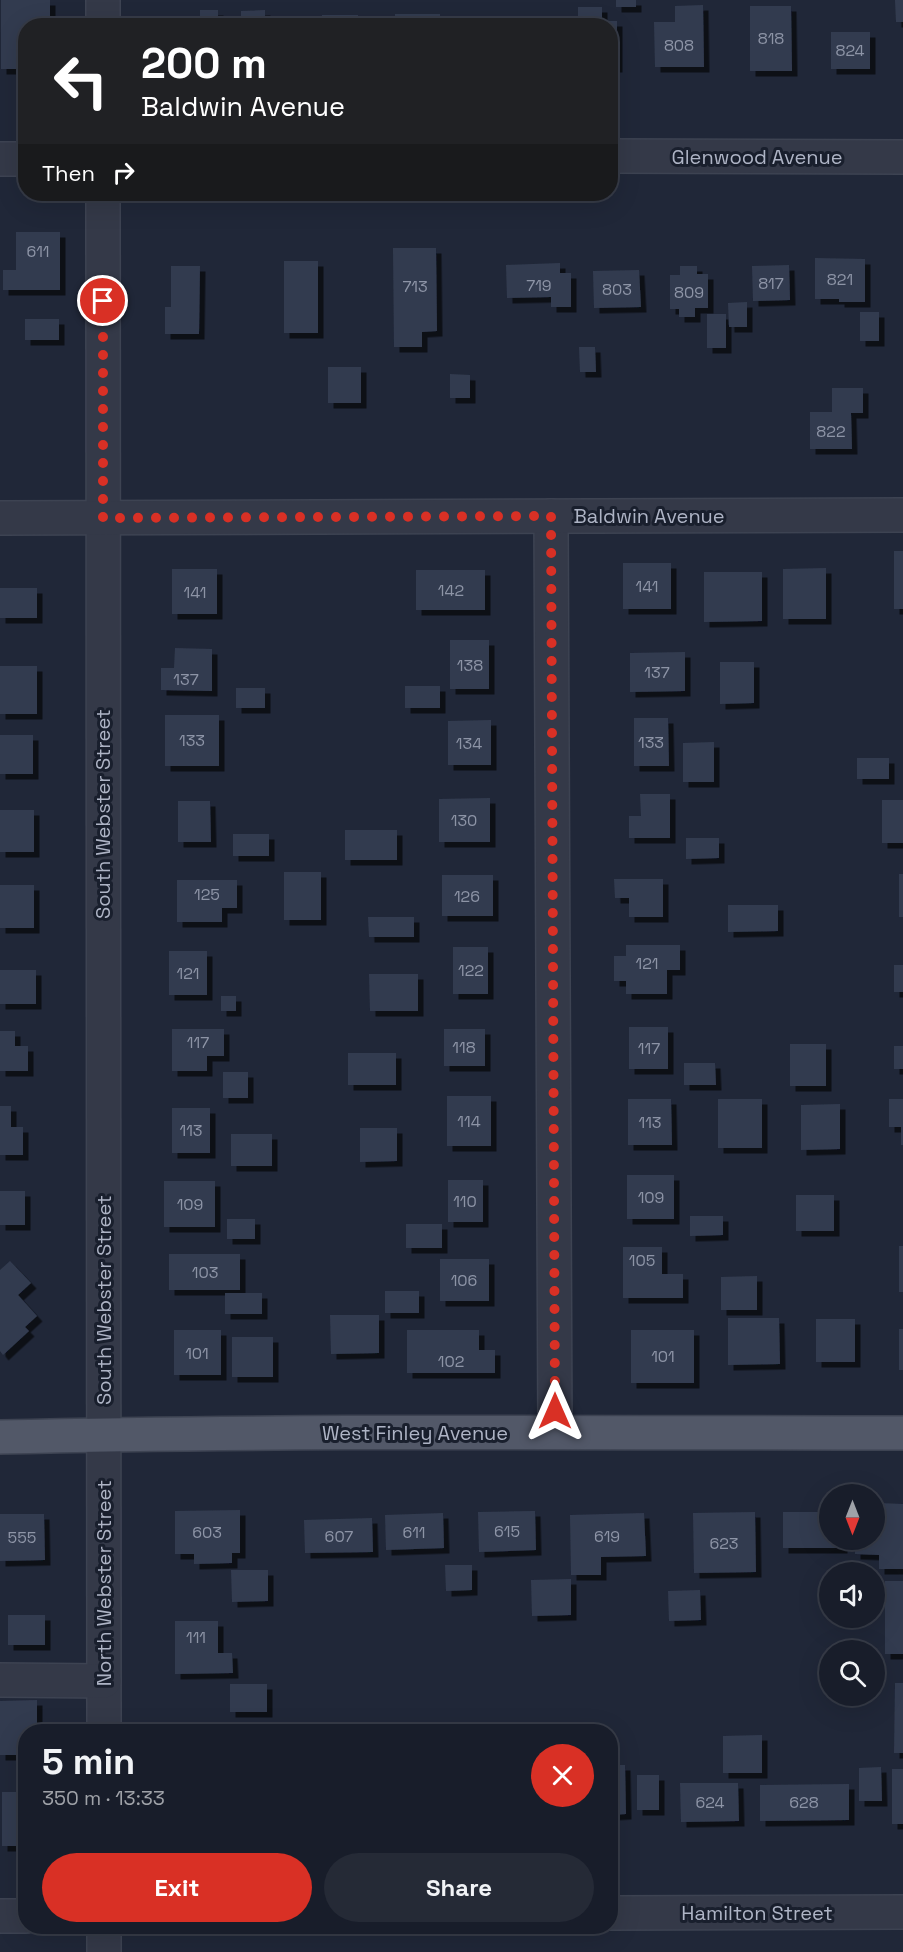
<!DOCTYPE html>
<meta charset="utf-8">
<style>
:root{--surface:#181d2a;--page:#252a36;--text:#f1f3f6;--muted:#9fa2a8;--line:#363b47;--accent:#d93025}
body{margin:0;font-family:"Space Grotesk",sans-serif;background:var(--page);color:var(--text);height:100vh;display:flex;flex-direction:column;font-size:22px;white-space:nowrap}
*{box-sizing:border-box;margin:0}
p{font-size:20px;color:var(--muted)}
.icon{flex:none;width:33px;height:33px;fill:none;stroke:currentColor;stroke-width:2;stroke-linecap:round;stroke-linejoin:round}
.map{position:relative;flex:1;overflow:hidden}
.panel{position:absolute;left:18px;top:1724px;width:600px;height:210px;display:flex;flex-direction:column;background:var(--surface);border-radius:24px;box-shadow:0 6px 24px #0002,0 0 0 2px var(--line)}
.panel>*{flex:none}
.hud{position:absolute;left:18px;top:18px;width:600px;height:183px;border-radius:24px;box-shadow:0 6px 24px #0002,0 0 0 2px var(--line);background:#202124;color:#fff;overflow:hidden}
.needle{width:39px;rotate:180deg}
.buttons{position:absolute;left:819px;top:1484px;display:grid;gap:12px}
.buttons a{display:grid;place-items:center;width:66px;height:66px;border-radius:50%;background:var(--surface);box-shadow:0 6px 24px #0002,0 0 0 2px var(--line);font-size:30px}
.pin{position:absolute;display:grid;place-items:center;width:51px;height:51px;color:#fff;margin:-26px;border:3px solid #fff;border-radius:50%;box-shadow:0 2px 6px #0007}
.me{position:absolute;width:66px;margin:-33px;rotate:0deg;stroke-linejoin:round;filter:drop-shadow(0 0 4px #0008)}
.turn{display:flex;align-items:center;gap:21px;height:126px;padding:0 24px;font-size:27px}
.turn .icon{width:78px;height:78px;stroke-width:2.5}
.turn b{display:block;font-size:42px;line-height:51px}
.then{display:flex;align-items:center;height:57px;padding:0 24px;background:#0003;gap:12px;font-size:22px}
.round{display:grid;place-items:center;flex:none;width:63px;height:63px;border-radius:32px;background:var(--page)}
.headline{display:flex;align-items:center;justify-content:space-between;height:102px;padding:0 24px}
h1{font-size:36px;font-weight:700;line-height:45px}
.button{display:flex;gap:12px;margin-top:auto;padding:12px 24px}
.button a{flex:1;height:69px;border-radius:36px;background:var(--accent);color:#fff;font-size:24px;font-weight:700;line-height:69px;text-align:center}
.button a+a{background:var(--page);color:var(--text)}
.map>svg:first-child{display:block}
.building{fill:#323b4f;filter:url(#shadow)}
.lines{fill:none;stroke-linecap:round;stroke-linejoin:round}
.minor-casing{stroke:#3d4352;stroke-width:36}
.major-casing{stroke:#3d4352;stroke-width:36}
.minor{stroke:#343948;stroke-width:33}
.major{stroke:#525868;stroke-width:33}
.route{stroke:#d93025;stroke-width:10;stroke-dasharray:0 18}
.labels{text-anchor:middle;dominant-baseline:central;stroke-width:6;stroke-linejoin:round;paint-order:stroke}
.number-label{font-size:16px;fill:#8d94a6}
.street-label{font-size:20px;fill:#aeb4c5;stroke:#191f2d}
</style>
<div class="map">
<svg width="903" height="1952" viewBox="0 0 903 1952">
<defs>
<filter id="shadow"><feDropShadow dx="5.5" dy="5.5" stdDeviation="0" flood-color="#0009"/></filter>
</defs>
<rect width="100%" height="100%" fill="#202738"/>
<g class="building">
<path d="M1,0H50V26H26V69H1Z"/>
<rect x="616" y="0" width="20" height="7"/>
<path d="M895,0H903V22H896Z"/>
<path d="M703,5L704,67H655L654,22H675V6Z"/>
<path d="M750,6H791L792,71H750Z"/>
<path d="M578,7H602V21H617V67H610V26H578Z"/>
<rect x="200" y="10" width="18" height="16"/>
<path d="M265,10V23H277V26H241V11Z"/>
<rect x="395" y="14" width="45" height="12"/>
<rect x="322" y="15" width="36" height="11"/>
<path d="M162,16H197V26H163Z"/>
<rect x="831" y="32" width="39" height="37"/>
<path d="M16,232H60V290H3V270H16Z"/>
<path d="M393,248H436L437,331L422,332V347H394Z"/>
<path d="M815,258L865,259V302H839V299H815Z"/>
<rect x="284" y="261" width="34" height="72"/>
<path d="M560,263V273H571V307H551V297L507,298L506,265Z"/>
<path d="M789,265L790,300L753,301L752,266Z"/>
<path d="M171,266H200L199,334H165V307H171Z"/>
<path d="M680,266H697V274H708V308H695V317H679V309H670V275H680Z"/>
<path d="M639,270L641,307L594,308L593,271Z"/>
<path d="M747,302V327H729L728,303Z"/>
<rect x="860" y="312" width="19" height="29"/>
<rect x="707" y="314" width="19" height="34"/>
<rect x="25" y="319" width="34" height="21"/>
<path d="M579,347H595L596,372H580Z"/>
<rect x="328" y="367" width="33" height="36"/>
<path d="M450,374L470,375V398H450Z"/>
<path d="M832,388H863V413H851L852,449H810V412H832Z"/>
<rect x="894" y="551" width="9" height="58"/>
<rect x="623" y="563" width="48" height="46"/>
<path d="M826,568V619H783V569Z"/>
<rect x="172" y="569" width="45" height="45"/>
<rect x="416" y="570" width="69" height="40"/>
<path d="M704,572H762V621L704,622Z"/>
<rect x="0" y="588" width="37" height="30"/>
<rect x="450" y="640" width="39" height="49"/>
<path d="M175,648L212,649V691L161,690V668H174Z"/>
<path d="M685,652V691L630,692V653Z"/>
<path d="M720,662H754V703L720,704Z"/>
<rect x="0" y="666" width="37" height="48"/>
<rect x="405" y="686" width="35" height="22"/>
<rect x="236" y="688" width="29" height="20"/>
<rect x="165" y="715" width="54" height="51"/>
<path d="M634,718H668L669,766H634Z"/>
<path d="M491,720V765H448V721Z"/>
<rect x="0" y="735" width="33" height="39"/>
<path d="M714,742V782H683V743Z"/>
<rect x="857" y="758" width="32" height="21"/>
<path d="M640,794H670V838H629V816H641Z"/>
<path d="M490,798V842H439V799Z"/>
<rect x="882" y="800" width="21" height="43"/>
<path d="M178,801H210L211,842H178Z"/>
<rect x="0" y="810" width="34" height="42"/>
<rect x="345" y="830" width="52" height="30"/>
<rect x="233" y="834" width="36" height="22"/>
<path d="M686,838H719V858L686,859Z"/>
<rect x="284" y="872" width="37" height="48"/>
<rect x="899" y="874" width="4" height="43"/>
<rect x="442" y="875" width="51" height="41"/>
<path d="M614,879H663V917H629V898H615Z"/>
<path d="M177,880H237V908H222V922H177Z"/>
<rect x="0" y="885" width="34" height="43"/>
<path d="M728,905H778V931L728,932Z"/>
<path d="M368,917H414V937H369Z"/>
<path d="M626,945H680V970H667V994H626V981H614V956H626Z"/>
<rect x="453" y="947" width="35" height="47"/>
<rect x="169" y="951" width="38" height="44"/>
<rect x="894" y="965" width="9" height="27"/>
<rect x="0" y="970" width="36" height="34"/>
<path d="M369,974H418V1011H370Z"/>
<rect x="221" y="996" width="15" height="15"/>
<rect x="629" y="1027" width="39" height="42"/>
<path d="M172,1029H224V1056H207V1071H172Z"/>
<rect x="444" y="1029" width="41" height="37"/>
<path d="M0,1031H15V1046H28V1071H0Z"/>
<rect x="790" y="1044" width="36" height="42"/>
<rect x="894" y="1046" width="9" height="23"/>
<rect x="348" y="1053" width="48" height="32"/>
<path d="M684,1063H715L716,1085H684Z"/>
<rect x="223" y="1072" width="25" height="26"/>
<rect x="447" y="1096" width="44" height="50"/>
<path d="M628,1099H671L672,1145H628Z"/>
<rect x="718" y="1099" width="44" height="49"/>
<path d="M889,1099H903V1145H901V1127H889Z"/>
<path d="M840,1104V1149L801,1150V1105Z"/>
<path d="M0,1106H11V1127H23V1155H0Z"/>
<rect x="172" y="1108" width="38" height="45"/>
<path d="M360,1128H397V1161L360,1162Z"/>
<rect x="231" y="1134" width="41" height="32"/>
<rect x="627" y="1175" width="47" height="44"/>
<rect x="448" y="1180" width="35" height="42"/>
<rect x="164" y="1181" width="51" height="46"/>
<rect x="0" y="1191" width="25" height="34"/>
<rect x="796" y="1195" width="38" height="36"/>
<path d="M690,1216H723V1235L690,1236Z"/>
<rect x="227" y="1219" width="28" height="20"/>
<rect x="406" y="1224" width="36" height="24"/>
<rect x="899" y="1246" width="4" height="46"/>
<path d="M623,1247H662V1274H683V1298H623Z"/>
<rect x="169" y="1254" width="71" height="36"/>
<rect x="440" y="1259" width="49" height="42"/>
<path d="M10,1261L31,1283L18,1295L37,1316L25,1327L29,1331L3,1355L0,1351V1270Z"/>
<path d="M757,1276V1310H721V1277Z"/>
<rect x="385" y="1291" width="34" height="22"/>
<rect x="225" y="1293" width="37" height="21"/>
<path d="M330,1315H379V1353L331,1354Z"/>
<path d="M728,1318H779L780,1364L728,1365Z"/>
<rect x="816" y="1319" width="39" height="43"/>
<rect x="899" y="1329" width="4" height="41"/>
<rect x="174" y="1330" width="47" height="45"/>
<path d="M407,1330H479V1350H495V1373H407Z"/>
<rect x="631" y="1330" width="63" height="53"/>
<rect x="232" y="1337" width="41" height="40"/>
<path d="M879,1503L903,1504V1569H879V1555L855,1554V1539H874V1517H879Z"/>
<path d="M240,1510V1553H232V1563L194,1564V1554H175V1511Z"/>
<path d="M535,1511L536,1550L479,1552L478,1512Z"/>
<path d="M755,1512L756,1572L694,1573L693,1513Z"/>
<path d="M783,1512H830V1539H842V1548H783Z"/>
<path d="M443,1513L444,1548L386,1550L385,1515Z"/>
<path d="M644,1513L646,1556L601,1557V1575H571L570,1515Z"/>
<path d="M0,1514H44L45,1560L0,1561Z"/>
<path d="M372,1518L373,1552L305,1553L304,1520Z"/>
<path d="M445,1565H472V1590L446,1591Z"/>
<path d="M231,1570H268V1601L232,1602Z"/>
<path d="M571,1579V1615L532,1616L531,1580Z"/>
<rect x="885" y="1581" width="18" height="73"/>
<path d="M700,1590L701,1620L669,1621L668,1591Z"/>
<rect x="8" y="1615" width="37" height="30"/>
<path d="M175,1621H218V1653H232L233,1673L175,1674Z"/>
<path d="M895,1683H903V1753H894Z"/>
<rect x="230" y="1684" width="37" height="28"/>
<path d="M37,1700V1731H26V1755H0V1701Z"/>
<path d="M762,1735V1773H723V1736Z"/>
<path d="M610,1765H625L626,1814L610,1815Z"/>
<path d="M881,1767L882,1801H859V1768Z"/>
<rect x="892" y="1769" width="11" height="55"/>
<rect x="637" y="1775" width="22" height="35"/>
<path d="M680,1783H738L739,1821L681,1822Z"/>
<path d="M849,1784V1820L760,1821V1785Z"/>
<rect x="2" y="1792" width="24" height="54"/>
</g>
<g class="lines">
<g class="minor-casing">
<g id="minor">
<path d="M103,0V26"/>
<path d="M610,156L903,157"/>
<path d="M0,159H26"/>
<path d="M103,194L104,1731"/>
<path d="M551,516L555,1432"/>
<path d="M0,518L903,515"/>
<path d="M0,1680L104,1681"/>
<path d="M610,1913L903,1912"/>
<path d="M0,1916H26"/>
<path d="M104,1926V1952"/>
</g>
</g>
<g class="major-casing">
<path id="major" d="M0,1437C301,1430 602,1433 903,1433"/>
</g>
<use href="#minor" class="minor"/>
<use href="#major" class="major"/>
</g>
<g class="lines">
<path class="route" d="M103,301V518L551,516L555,1411"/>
</g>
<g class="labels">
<g class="number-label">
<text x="771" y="38">818</text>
<text x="679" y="45">808</text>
<text x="850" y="50">824</text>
<text x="38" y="251">611</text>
<text x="840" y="279">821</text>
<text x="771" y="283">817</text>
<text x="539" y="285">719</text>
<text x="415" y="286">713</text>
<text x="617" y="289">803</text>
<text x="689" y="292">809</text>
<text x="831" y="431">822</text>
<text x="647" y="586">141</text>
<text x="451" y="590">142</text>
<text x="195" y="592">141</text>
<text x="470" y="665">138</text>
<text x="657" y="672">137</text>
<text x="186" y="679">137</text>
<text x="192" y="740">133</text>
<text x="651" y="742">133</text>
<text x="469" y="743">134</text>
<text x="464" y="820">130</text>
<text x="207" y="894">125</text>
<text x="467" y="896">126</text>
<text x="647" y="963">121</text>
<text x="471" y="970">122</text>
<text x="188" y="973">121</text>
<text x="198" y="1042">117</text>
<text x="464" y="1047">118</text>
<text x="649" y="1048">117</text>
<text x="469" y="1121">114</text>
<text x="650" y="1122">113</text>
<text x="191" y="1130">113</text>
<text x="651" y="1197">109</text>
<text x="465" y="1201">110</text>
<text x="190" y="1204">109</text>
<text x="642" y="1260">105</text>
<text x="205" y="1272">103</text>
<text x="464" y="1280">106</text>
<text x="197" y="1353">101</text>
<text x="663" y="1356">101</text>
<text x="451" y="1361">102</text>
<text x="507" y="1531">615</text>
<text x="207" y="1532">603</text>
<text x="414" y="1532">611</text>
<text x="339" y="1536">607</text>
<text x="607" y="1536">619</text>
<text x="22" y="1537">555</text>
<text x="724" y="1543">623</text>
<text x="196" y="1637">111</text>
<text x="710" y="1802">624</text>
<text x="804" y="1802">628</text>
</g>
<g class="street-label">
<text x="757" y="157">Glenwood Avenue</text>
<text x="649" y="516">Baldwin Avenue</text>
<text transform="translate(103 814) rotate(-90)">South Webster Street</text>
<text transform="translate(104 1300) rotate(-90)">South Webster Street</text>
<text x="415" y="1433">West Finley Avenue</text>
<text transform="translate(104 1583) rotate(-90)">North Webster Street</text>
<text x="757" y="1913">Hamilton Street</text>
</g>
</g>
</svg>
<div class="buttons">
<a><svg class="needle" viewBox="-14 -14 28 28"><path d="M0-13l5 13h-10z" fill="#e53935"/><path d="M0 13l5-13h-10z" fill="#9fa2a8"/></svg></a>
<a><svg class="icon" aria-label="sound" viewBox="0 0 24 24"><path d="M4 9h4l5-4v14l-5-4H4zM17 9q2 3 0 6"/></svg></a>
<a><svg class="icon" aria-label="search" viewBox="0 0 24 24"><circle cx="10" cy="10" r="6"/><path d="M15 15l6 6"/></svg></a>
</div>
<div class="pin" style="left:103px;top:301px;background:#d93025"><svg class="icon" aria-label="arrive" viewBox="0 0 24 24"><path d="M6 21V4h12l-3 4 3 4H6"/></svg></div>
<svg class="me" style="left:555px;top:1411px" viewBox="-20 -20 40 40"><path d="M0-17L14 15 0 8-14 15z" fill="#d93025" stroke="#fff" stroke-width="4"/></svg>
<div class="hud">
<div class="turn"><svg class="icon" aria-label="left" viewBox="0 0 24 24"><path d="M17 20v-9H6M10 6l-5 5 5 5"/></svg><div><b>200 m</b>Baldwin Avenue</div></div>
<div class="then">Then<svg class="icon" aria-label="right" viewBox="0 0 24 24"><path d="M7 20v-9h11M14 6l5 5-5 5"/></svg></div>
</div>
<section class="panel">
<div class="headline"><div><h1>5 min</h1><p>350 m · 13:33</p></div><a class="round" style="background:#d93025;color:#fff"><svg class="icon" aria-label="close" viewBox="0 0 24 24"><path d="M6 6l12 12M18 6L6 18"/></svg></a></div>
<div class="button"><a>Exit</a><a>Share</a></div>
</section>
</div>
